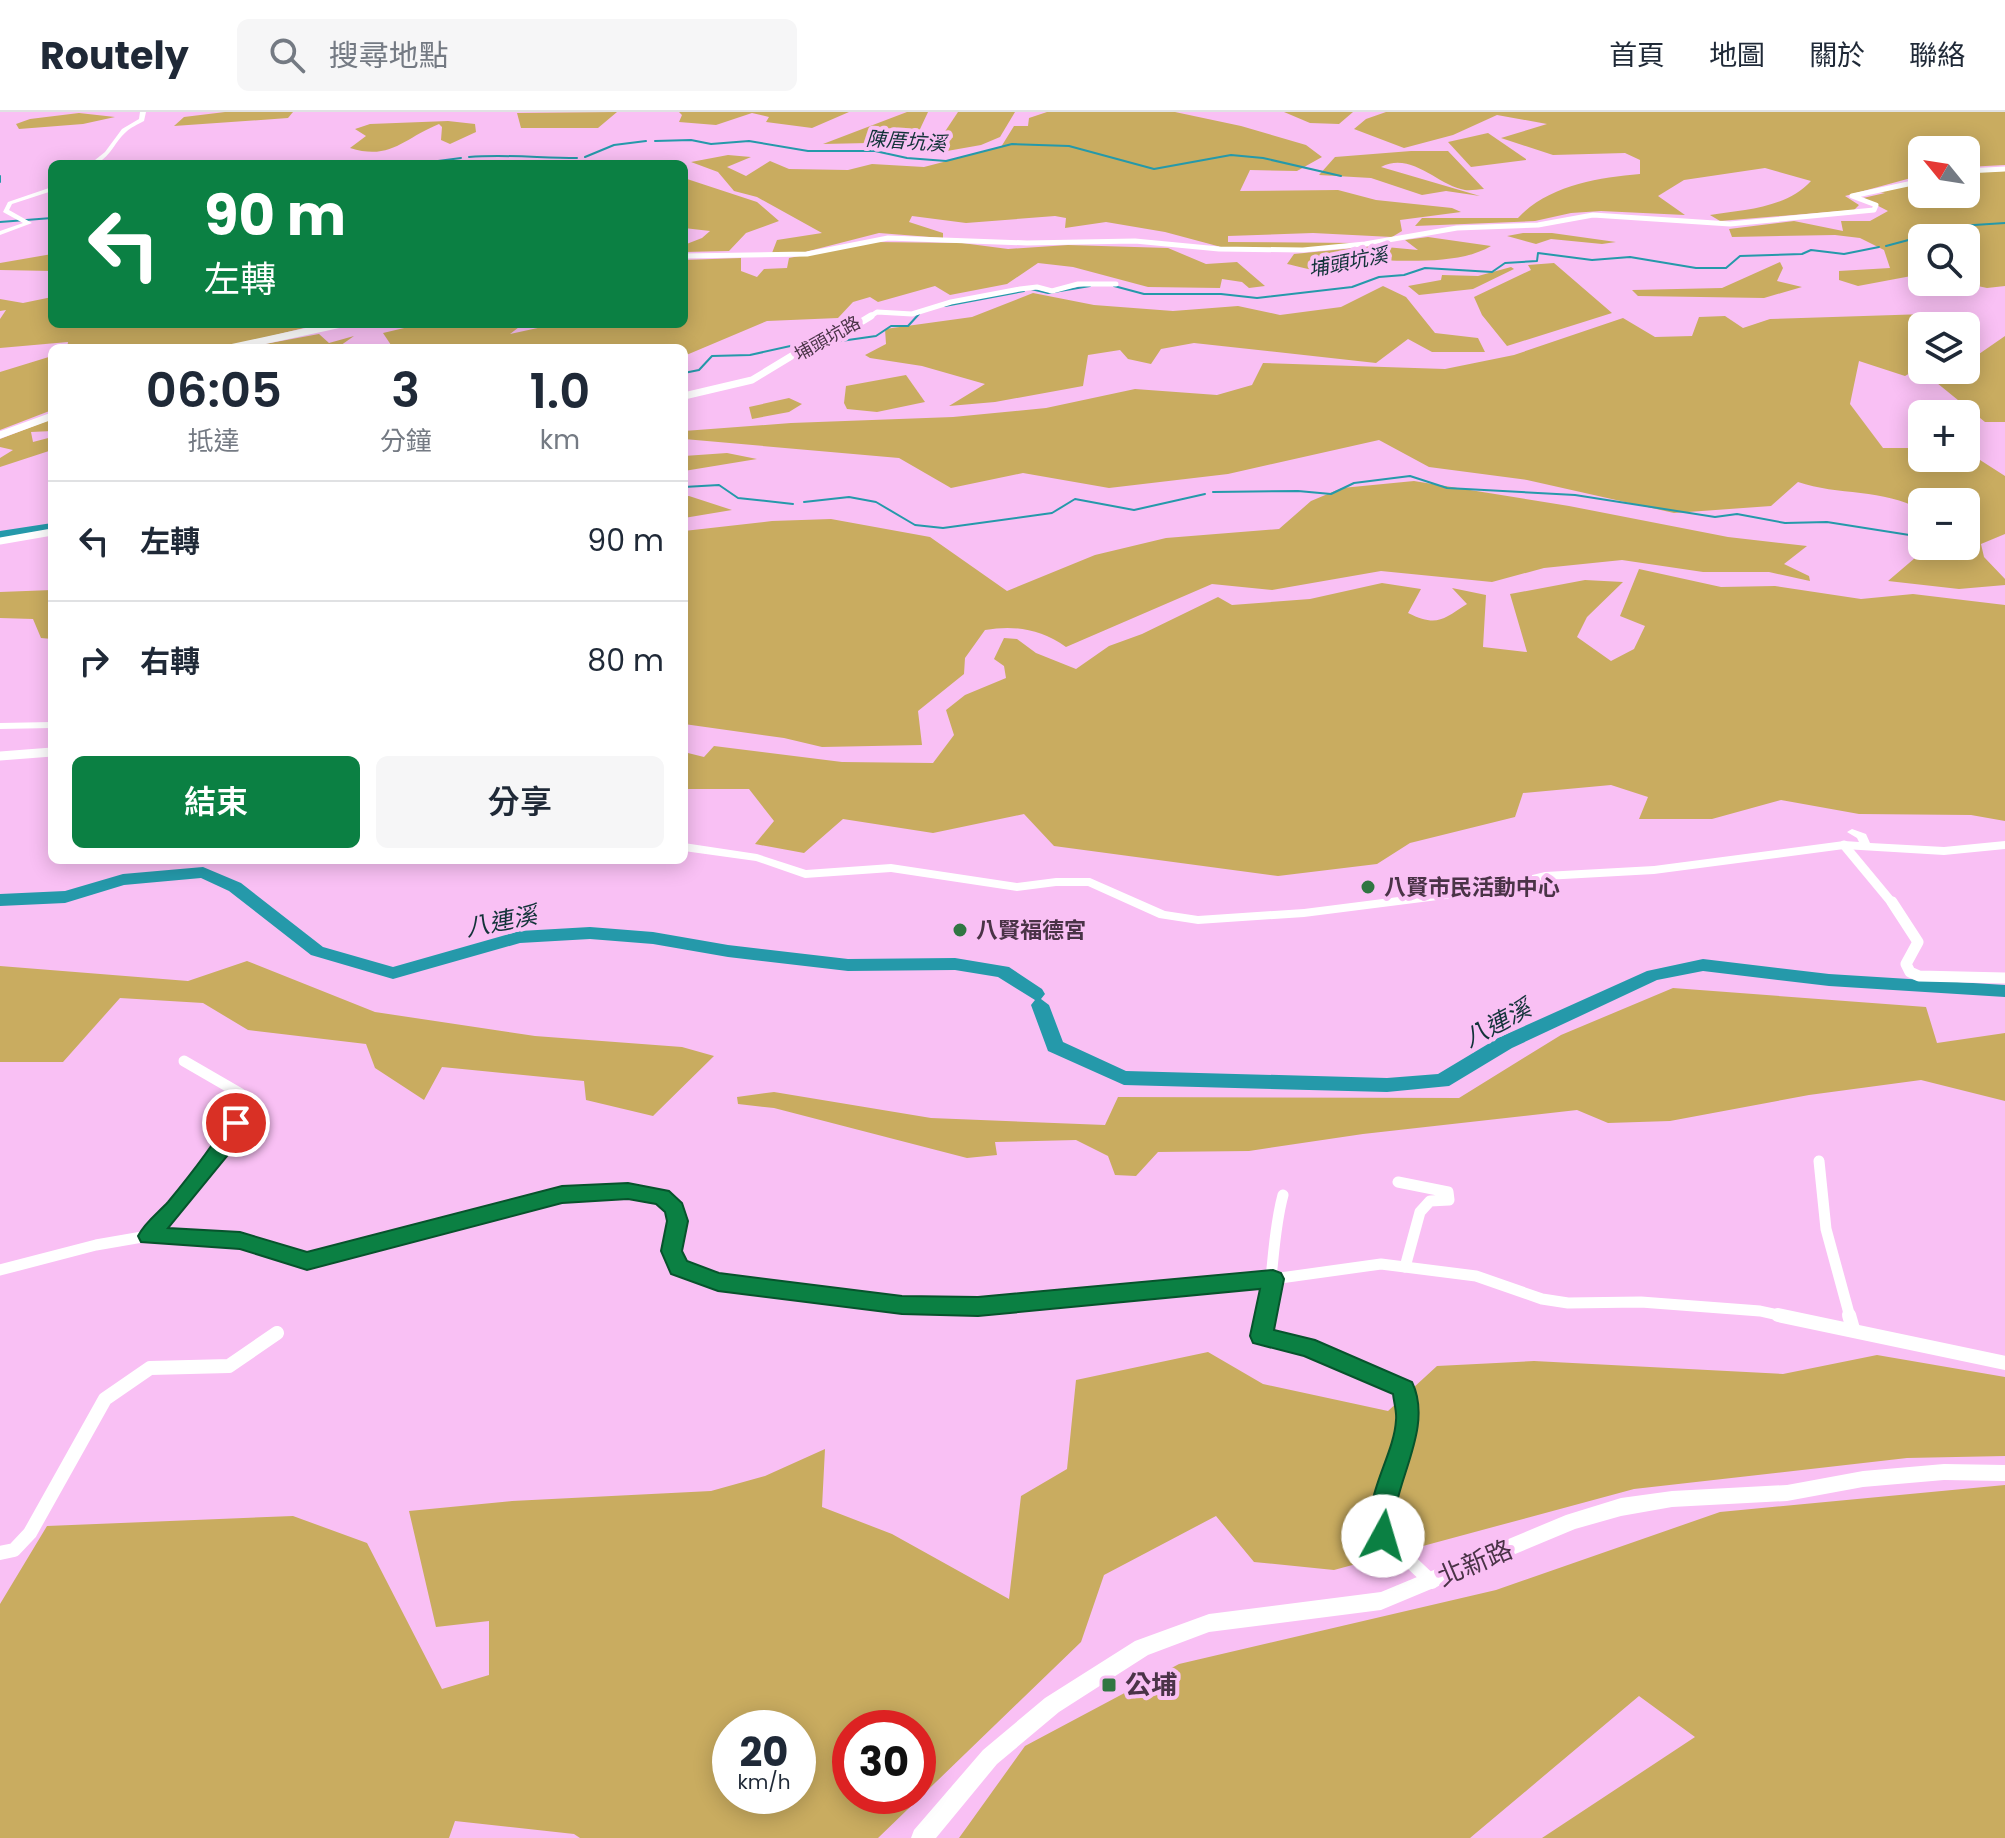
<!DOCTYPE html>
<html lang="zh-TW">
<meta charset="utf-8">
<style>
:root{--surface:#fff;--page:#f6f6f7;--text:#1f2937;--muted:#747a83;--line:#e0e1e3;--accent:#0b8043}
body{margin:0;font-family:Poppins,"Noto Sans TC",sans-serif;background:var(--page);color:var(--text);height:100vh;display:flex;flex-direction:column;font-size:30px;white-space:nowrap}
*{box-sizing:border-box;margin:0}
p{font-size:26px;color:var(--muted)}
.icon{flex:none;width:44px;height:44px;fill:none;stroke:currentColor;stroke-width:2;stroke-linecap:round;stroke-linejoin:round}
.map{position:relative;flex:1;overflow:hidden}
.panel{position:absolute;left:48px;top:232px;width:640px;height:520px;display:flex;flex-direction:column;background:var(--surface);border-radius:12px;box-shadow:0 4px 20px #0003}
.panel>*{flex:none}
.banner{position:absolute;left:48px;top:48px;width:640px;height:168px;border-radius:12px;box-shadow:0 4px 20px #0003;background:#0b8043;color:#fff;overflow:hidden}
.needle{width:52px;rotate:300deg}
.tools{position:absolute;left:1908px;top:24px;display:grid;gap:16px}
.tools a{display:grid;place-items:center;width:72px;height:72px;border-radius:12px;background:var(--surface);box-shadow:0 4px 20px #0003;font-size:40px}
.speed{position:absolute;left:712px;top:1598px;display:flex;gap:16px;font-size:40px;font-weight:700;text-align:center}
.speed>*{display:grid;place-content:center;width:104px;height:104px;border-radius:50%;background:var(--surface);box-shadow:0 4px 20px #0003;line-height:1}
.speed small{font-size:20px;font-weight:400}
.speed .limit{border:12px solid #d22;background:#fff;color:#111}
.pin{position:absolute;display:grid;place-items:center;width:68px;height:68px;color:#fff;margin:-34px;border:4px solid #fff;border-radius:50%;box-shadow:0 2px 8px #0007}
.me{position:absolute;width:88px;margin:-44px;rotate:6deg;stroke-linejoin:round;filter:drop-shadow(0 0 6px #0008)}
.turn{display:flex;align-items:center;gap:28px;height:168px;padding:0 24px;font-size:36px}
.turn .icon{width:104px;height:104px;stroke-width:2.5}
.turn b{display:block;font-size:56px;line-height:68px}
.eta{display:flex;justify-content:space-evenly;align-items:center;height:136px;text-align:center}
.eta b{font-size:48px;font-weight:600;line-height:56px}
.primary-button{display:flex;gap:16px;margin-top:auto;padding:16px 24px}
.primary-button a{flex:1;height:92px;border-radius:12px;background:var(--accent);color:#fff;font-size:32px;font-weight:600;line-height:92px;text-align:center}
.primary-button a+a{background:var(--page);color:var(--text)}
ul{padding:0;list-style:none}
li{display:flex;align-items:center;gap:24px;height:120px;padding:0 24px;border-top:2px solid var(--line)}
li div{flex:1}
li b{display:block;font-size:30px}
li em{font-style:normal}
header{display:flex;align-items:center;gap:48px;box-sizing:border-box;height:112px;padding:0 40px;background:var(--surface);border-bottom:2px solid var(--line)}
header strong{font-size:38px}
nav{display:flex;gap:44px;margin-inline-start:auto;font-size:28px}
.search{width:560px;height:72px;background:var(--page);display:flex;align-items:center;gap:20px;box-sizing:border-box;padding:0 28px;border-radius:12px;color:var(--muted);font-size:30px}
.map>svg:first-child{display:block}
.green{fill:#c9ac60;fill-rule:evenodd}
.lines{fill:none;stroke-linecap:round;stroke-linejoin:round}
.stream{stroke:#2599aa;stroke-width:2}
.river{fill:#2599aa;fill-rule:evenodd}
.minor-far4{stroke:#fff;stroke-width:5}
.minor-far3{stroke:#fff;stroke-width:7}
.minor-far2{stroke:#fff;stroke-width:9}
.minor-far1{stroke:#fff;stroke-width:11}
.minor{stroke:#fff;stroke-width:14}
.tertiary{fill:#fff;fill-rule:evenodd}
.secondary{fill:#fff;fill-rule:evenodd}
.route{fill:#0b8043;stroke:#07532c;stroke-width:2}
.poi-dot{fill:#307642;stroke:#f9c0f4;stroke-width:3}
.labels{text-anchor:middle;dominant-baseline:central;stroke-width:8;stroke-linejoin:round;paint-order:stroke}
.far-street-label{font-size:18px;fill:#4a3347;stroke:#f9c0f4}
.far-water-label{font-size:20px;font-style:italic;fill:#123339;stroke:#f9c0f4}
.poi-label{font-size:22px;font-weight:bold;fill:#4a3347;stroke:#f9c0f4;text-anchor:start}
.water-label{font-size:24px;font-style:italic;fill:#123339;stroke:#f9c0f4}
.near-street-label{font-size:26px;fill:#4a3347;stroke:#f9c0f4}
.near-poi-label{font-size:26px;font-weight:bold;fill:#4a3347;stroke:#f9c0f4;text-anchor:start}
</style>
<header>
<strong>Routely</strong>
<div class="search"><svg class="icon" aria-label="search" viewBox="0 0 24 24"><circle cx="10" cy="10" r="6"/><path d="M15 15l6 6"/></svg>搜尋地點</div>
<nav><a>首頁</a><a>地圖</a><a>關於</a><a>聯絡</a></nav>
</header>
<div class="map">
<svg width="2005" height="1726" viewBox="0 0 2005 1726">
<rect width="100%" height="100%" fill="#f9c0f4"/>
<g class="green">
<path d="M225,0H293L288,6L174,14L184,5Z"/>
<path d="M617,0L598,16H521L517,1Z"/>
<path d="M679,0H849L812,16L766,10L769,5L752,1L716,13L679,10L682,3Z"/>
<path d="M907,0H928L914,30L823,32Z"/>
<path d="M958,0H1015L1000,25L981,33L930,42Z"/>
<path d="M1047,0H1175L1241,14L1306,33L1322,45L1297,59L1250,58L1240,79L1338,78L1376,88L1452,96L1461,100L1400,108L1402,119L1392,125L1313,121L1228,124V130L1358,131L1299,138L1221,135L1165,120L1106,110L1065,116L1066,106L1055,104L966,111L912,104L909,110L943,121V126L879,121L805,140L772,141L777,128L822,121L757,85L734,79L718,60L691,50L728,43L751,45L727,55L746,64L770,49L789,57L848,58L872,52L924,55L1001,35L1014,14H1028L1029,6Z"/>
<path d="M1284,0H1353L1339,12L1310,11Z"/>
<path d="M1386,0H2005V53L1966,55V38H1922V63L1845,84L1859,93L1854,98L1720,109L1710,103C1744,98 1787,96 1811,69L1765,56L1684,68L1658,84L1685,103L1601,99L1571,101L1535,109L1415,114L1422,106H1518C1549,73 1597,66 1640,62V48L1625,41L1553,43L1501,26L1547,12L1497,3L1453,23L1404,36L1354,17L1366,7Z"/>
<path d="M79,1L115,5L83,12L19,17L16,12L30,7Z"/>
<path d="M448,9L475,12L476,20L450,32L441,28L442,15L439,12C404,26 391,49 350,36L366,24L355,17L370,12Z"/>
<path d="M1488,21L1526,47V48L1471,55L1448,30Z"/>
<path d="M1411,39H1448L1484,77C1478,77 1471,79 1465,78C1438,74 1412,39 1381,55L1480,84L1446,79L1422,83L1371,66L1319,63L1335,45Z"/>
<path d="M2005,59V174L1987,176L1959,170H1966V126H1922V162L1858,174L1839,168V159L1890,156L1884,138L1860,126L1835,123L1732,125L1729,117L1794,109L1843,119L1841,109H1870L1888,99L1863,86L1885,81L1879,80L1922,70V82H1966V60Z"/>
<path d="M684,66L757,90L779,109L746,121L729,139L684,140V133L702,126L710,119L684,116Z"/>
<path d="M1523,121H1552L1616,130L1602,132L1551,127L1536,132L1507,124Z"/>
<path d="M1428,125L1491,134C1458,154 1399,148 1361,148C1348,148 1337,157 1325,158C1313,160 1298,154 1287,152L1294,142L1375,134L1418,138L1405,128Z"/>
<path d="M873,130L962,131L1008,137L1068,133L1168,136L1206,152L1237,150L1265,174L1249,176L1242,170L1222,167L1220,176L1148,175L1073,155L1038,151L1007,172L950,183L935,174L878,190L870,185L853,190L838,206L767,209L684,244V236H393L383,221L421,212H523L510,222L556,212H684V148L741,146V159L757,165L764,157L787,156L789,146Z"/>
<path d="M52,142V159L0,158V151Z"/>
<path d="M1780,150L1783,156L1777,169L1802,175L1764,186L1638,184L1632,178L1722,176Z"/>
<path d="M1554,151L1612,201L1507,234L1482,203L1474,185L1531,158L1528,153Z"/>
<path d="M1511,155L1514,157L1473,177L1419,183L1408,174L1441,168L1442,163L1478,164Z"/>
<path d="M1383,174L1406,185L1435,221L1478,226L1485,240H1432L1408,227L1376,251L1194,231L1161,237L1151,252L1128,247L1120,238L1088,243L1083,274L995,290L949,294L985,272L922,254L870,246L865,243L886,232L885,217L972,205L1033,181L1094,193L1173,199L1238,194L1280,203L1341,195Z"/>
<path d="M52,185V212H320L222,236H67L68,230L0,236V207L6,198L0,199V187L23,191Z"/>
<path d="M1926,202L1941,214H1922V254L1905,264L1859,249L1850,292L1883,336H1922V346H1966V339L2005,364V422L1981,432L1984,445L2005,467V473L1959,477L1888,469L1929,434H1966V390H1922V399C1886,376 1838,384 1798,370L1771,394L1674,401L1527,368L1429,355L1379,328L1228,362L1109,376L1023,361L951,376L899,346L684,327V319L791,311L953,305L1046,296L1135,277L1217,283L1252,273L1263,251L1445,257L1514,243L1623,206L1655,225L1692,224L1699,205L1725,204L1743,216L1770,207Z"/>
<path d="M319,222L329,231L354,224L337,236H243Z"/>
<path d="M2005,224V310H1985L1937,271L1956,258H1966V251Z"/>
<path d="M52,244V298L0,318V260Z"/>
<path d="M906,263L925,290L877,300L847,297L844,291L846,274Z"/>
<path d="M789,286L802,292L789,300L752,307L749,295Z"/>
<path d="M52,307V319L31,320L33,330L52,325V338L0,355V346L13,338L0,335V327Z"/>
<path d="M727,341L757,347L684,359V344Z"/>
<path d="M1414,369L1569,394L1728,425L1807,434L1784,452L1809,464L1810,469L1769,460H1703L1622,448L1544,456L1492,470L1381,459L1272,478L1212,472L1066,535C1040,517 1015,513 985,518L965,546L964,562L918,599L922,633L822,635L784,626L684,612V419L772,409L831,407L930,425L1007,479L1095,443L1166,426L1279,417L1311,389L1342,376Z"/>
<path d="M684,384H689L732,398L684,406Z"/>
<path d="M1639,457L1721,475L1775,474L1861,487L1913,482L2005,493V709L1971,703L1859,702L1781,688L1712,707H1639L1648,685L1611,673L1523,681L1515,705L1410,731L1377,752L1278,764L1054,734L1024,702L933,721L843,707L804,741L755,732L774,709L749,677H684V640L704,645L714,634L842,650L933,651L954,623L946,598L965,583L1006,566L1004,554L994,547L1004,526L1017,527L1036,541L1076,557L1109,534L1142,522L1218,485L1232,493L1310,487L1382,471L1421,477L1408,501C1437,515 1442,508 1467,492L1452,476L1486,483L1483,535L1527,540L1510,482L1585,468L1623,470L1587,505L1577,525L1611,549L1634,537L1645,514L1620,504Z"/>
<path d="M52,478V527L41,526L33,507L0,506V480Z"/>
<path d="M247,849L375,900L535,924L682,935L714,944L653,1004L586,988L584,969L442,955L424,988L375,956L366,932L248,918L203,891L120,886L63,950H0V854L188,869Z"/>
<path d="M1673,876L1926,895L1937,931L2005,921V989L1921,968L1809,983L1670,1009L1608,1011L1577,998L1363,1022L1249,1039L1158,1040L1136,1064L1115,1063L1108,1044L1076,1028L995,1030L997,1043L967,1046L774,996L738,992L737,985L774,980L931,1006L1105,1013L1118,985L1459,986L1561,923Z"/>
<path d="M1208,1240L1263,1272L1388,1299L1437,1254L1534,1249L1783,1262L1877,1243L2005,1265V1344L1907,1346L1634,1377L1334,1458L1254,1450L1216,1404L1104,1463L1081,1530L878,1726H580L574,1722L455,1709L449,1726H0V1492L47,1414L293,1404L367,1431L442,1577L489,1563V1509L436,1515L409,1399L512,1389L711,1379L765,1364L825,1337L822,1395L892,1422L1009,1487L1021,1384L1067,1357L1076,1268ZM730,1616H798V1684H730ZM850,1616H918V1684H850Z"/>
<path d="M2005,1373V1726H1542L1695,1625L1639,1584L1470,1726H959L1025,1634L1179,1552L1496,1478L1720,1400Z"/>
</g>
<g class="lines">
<g class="stream">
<path d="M655,29L691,28L711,32L749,29L808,39H875L907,46L946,49L1012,32L1069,34L1154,57L1231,43L1263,46L1341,64"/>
<path d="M469,45C505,42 540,46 577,46"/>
<path d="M585,45L614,33L646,29"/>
<path d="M415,52L461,46"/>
<path d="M0,64V70"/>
<path d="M0,110L52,106"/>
<path d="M1886,134L1931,122L1943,115L2005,111"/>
<path d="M1114,174L1144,182H1221L1257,186L1352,175L1379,165L1404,163L1425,156L1492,160L1505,151L1537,149L1538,141L1592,148L1630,145L1696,156H1726L1740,144L1802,142L1811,138L1844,142L1879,135"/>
<path d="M1031,177L1048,181L1090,174"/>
<path d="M945,194L1024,179"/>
<path d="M827,231L876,224L891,214H908L919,202"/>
<path d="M684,261L699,258L712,244L750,243L804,231"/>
<path d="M684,375L719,373L738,386L793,392"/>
<path d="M1213,380L1298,379L1331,382L1354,371L1410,364L1447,376L1575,383L1715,405L1737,402L1785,411L1827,410L1922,425"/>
<path d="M804,390L849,385L876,390L915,413L943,416L1052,401L1075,387L1134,398L1205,382"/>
<path d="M1966,416L1977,413"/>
</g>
<g class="river">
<path d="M52,411V419L0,427V419Z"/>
<path d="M203,755L241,771L323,835L393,855L520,819L590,815L653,820L728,833L848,847L955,846L1009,855L1042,877L1045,882L1041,887L1049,893L1063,930L1126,959L1387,966L1438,962L1498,926L1647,859L1703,847L1829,862L2005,873V885L1829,874L1703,859L1657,868L1512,936L1449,974L1387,980L1124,973L1048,939L1031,893L1035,888L998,865L955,858L848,859L728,845L653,832L590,827L520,831L393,867L311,843L229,779L201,766L124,773L65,791L0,794V782L65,779L123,762Z"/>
</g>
<g class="minor-far4">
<path d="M1966,59L2005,57"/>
<path d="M684,144L807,142L888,126L1027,131L1135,129L1219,137L1303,138L1365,132L1457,116L1538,113L1593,103L1730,112L1874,98L1876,93L1852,84L1922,69"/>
<path d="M868,206L877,200L912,202L951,190L1020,177L1037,175L1052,179L1078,172H1116"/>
</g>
<g class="minor-far3">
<path d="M230,236L341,212"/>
<path d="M684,284L752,268L813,231L833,227L871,204"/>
<path d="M0,323L52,304"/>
<path d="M0,429L52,420"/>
</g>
<g class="minor-far2">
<path d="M0,644L52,640"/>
<path d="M1844,733L1893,792"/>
</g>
<g class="minor-far1">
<path d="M1892,790L1918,830L1906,852L1910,860L1919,864L2005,866"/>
<path d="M1819,1049L1826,1117L1850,1205"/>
<path d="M1398,1070L1448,1080L1449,1088L1430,1089L1420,1100L1405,1155"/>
<path d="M148,1124L202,1060L247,990L241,982L184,949"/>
<path d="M0,1158L96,1133L148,1124L240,1129L307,1149L562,1083L628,1079L662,1085L675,1096L678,1109L671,1139L679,1155L718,1170L902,1193L978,1195L1273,1167L1381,1152L1476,1164L1542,1187L1568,1191L1641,1190L1760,1199L1787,1205"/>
<path d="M1265,1205C1274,1164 1272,1123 1283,1083"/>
</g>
<g class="minor">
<path d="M1265,1203L1261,1224L1307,1235L1404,1277L1406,1311L1383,1424L1432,1470"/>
<path d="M1778,1203L2005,1251"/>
<path d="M1849,1203L1853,1217"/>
<path d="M0,1441L14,1438L30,1421L105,1287L150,1256L229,1254L277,1221"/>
</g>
<g class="tertiary">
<path d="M140,0H146L144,9C138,12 130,16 126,20C113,31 109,51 90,52L105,40L122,17L139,7Z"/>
<path d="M52,75V79L12,92L9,98L32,111L0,123V119L23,111L3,100L8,90Z"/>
<path d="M52,610V616L0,617V611Z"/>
<path d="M1852,717L1866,722L1870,731L1944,735L2005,729V737L1944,743L1844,737L1654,762L1545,768L1485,782L1304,805L1198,812L1159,806L1088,774H1056L1017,779L891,760L805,766L756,749L684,739V731L757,742L806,758L891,752L1017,771L1056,766H1090L1165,799L1198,804L1304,797L1485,774L1545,760L1654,754L1844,729L1859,730L1857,726L1847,720Z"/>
</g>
<path class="secondary" d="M1944,1352L2005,1353V1369L1944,1368L1863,1375L1787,1389L1672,1395L1621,1404L1575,1417L1381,1498L1209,1520L1148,1543L1059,1600L997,1652L936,1726H911L914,1718L983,1638L1045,1586L1135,1529L1209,1502L1381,1480L1566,1403L1621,1386L1672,1379L1787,1373L1863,1359Z"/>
</g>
<path class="route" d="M236,1004L243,1006L246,1011L232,1038L168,1116L240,1120L307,1140L562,1074L628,1071L669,1079L682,1091L688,1109L682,1139L687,1149L719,1161L902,1184L978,1185L1273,1158L1281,1161L1284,1167L1274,1218L1315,1228L1412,1270C1431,1309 1404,1355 1396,1394C1394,1407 1397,1419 1392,1432L1383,1435L1375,1432C1357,1392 1394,1347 1396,1308C1397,1300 1394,1291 1393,1282L1304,1244L1253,1231L1250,1224L1260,1177L978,1204L902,1202L718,1179L671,1162L661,1139L667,1109L665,1100L656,1092L628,1087L562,1091L307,1158L240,1137L141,1130L138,1124C145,1110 158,1101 168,1090C187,1067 215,1031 229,1006Z"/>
<g class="poi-dot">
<circle cx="1368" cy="775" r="8"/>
<circle cx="960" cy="818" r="8"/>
<rect x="1101" y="1565" width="16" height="16" rx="4"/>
</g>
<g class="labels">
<g class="far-street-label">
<text transform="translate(827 226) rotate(-29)">埔頭坑路</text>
</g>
<g class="far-water-label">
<text transform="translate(906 29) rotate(4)">陳厝坑溪</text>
<text transform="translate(1348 150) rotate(-11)">埔頭坑溪</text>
</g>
<g class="poi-label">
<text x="1384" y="775">八賢市民活動中心</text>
<text x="976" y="818">八賢福德宮</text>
</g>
<g class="water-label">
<text transform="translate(501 809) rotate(-11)">八連溪</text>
<text transform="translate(1497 911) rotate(-28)">八連溪</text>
</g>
<g class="near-street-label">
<text transform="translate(1475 1451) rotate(-23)">北新路</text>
</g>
<g class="near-poi-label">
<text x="1125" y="1573">公埔</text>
</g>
</g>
</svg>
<div class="tools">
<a><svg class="needle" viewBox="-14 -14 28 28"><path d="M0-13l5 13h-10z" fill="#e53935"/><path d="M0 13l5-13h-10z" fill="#747a83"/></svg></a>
<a><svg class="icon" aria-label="search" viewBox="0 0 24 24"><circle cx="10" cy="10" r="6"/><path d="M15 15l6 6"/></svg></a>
<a><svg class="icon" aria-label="layers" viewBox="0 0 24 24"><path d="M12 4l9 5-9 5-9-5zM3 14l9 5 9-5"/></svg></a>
<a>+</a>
<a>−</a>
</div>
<div class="speed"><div>20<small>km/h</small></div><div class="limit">30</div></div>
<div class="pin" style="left:236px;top:1011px;background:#d93025"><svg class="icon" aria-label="arrive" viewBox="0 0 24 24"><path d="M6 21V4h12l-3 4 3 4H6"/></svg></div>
<svg class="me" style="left:1383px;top:1424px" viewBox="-20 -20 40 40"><circle r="19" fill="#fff"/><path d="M0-13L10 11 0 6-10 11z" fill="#0b8043"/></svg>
<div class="banner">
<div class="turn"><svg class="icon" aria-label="left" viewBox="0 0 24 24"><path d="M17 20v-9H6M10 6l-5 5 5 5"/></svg><div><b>90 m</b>左轉</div></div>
</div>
<section class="panel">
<div class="eta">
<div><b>06:05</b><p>抵達</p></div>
<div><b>3</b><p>分鐘</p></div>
<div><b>1.0</b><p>km</p></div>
</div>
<ul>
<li><svg class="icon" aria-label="left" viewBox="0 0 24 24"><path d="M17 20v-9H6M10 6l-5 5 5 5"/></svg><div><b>左轉</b></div><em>90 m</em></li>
<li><svg class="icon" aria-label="right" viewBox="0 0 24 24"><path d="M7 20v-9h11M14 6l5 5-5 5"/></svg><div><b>右轉</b></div><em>80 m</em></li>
</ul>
<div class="primary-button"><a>結束</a><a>分享</a></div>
</section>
</div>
